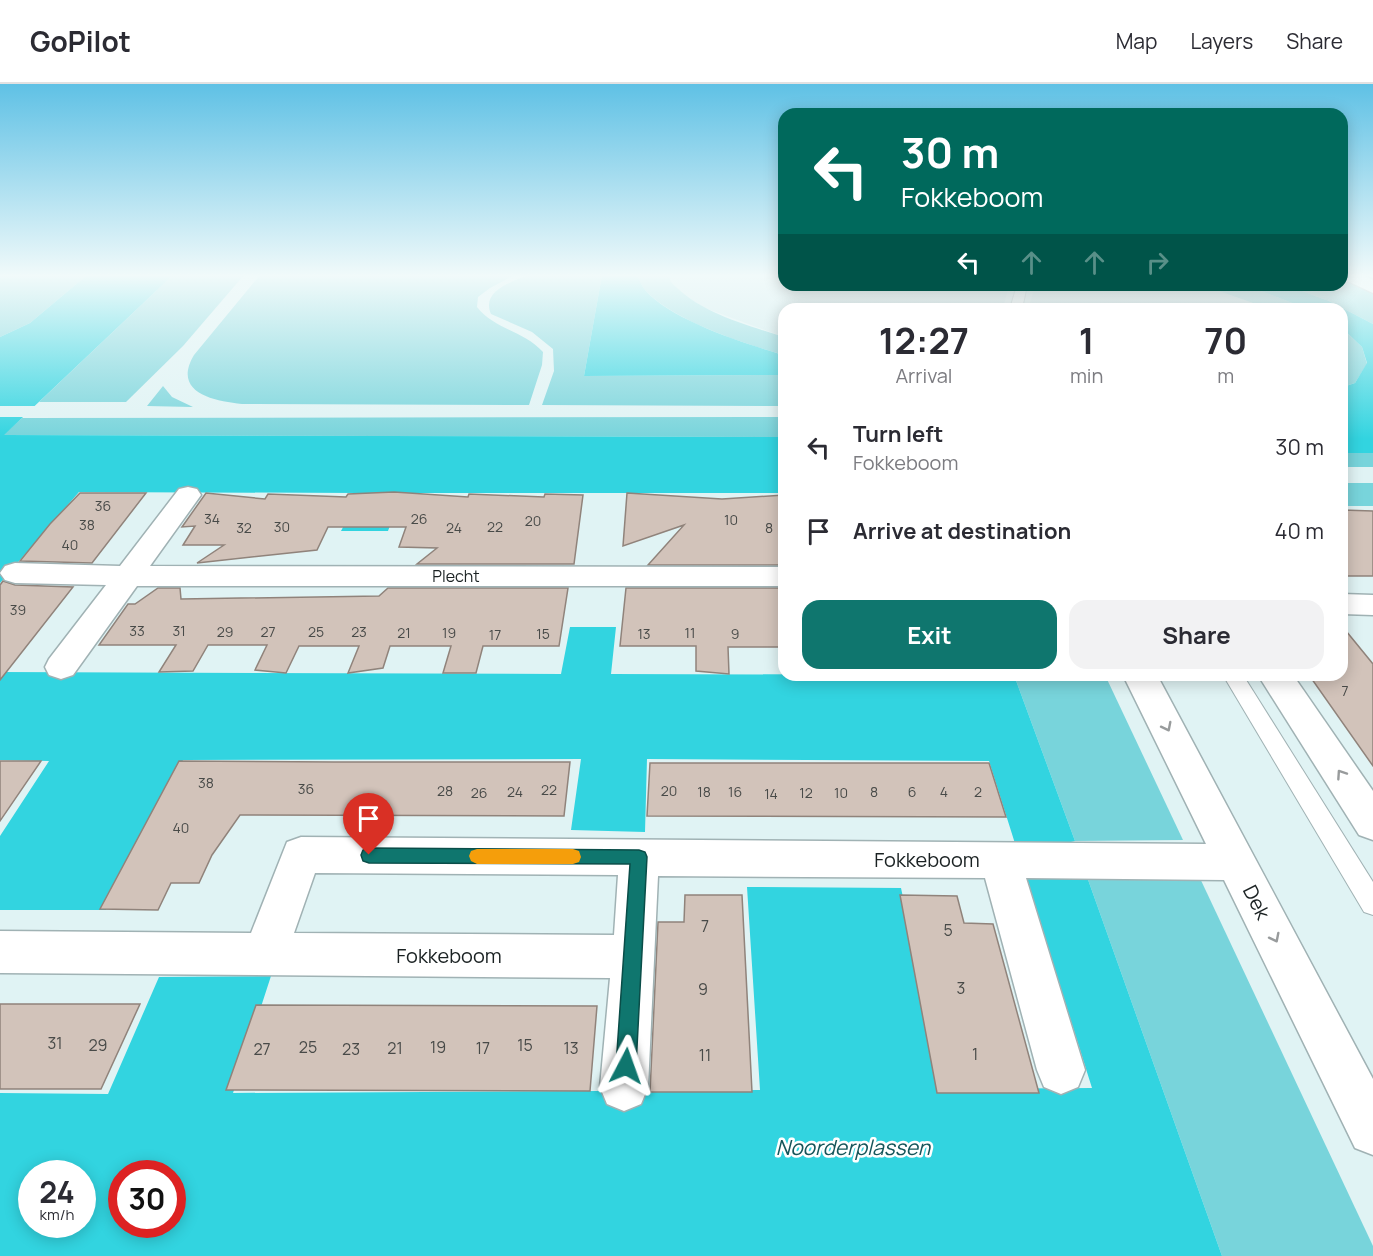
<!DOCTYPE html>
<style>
:root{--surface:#fff;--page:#f2f2f3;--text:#2b2b33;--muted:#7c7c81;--line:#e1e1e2;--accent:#0f766e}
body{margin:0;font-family:Manrope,sans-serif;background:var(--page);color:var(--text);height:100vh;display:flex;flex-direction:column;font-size:22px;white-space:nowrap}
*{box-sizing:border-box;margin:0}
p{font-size:20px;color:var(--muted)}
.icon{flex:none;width:33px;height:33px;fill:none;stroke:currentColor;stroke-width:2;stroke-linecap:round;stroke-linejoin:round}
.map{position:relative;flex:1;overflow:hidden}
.side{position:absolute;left:778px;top:219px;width:570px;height:378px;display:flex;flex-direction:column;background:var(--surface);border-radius:18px;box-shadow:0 3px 15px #0003}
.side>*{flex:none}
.hud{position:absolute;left:778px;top:24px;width:570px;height:183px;border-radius:18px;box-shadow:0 3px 15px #0003;background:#00695c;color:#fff;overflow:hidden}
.speed{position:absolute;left:18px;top:1076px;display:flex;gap:12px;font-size:30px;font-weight:700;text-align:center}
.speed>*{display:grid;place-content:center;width:78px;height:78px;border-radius:50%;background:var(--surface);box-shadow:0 3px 15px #0003;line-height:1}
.speed small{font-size:15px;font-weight:400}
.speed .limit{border:9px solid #d22;background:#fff;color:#111}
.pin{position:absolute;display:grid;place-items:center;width:51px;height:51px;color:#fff;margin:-62px -26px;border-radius:50% 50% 50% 0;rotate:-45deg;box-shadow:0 0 6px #0007}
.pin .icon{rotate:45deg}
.me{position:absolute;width:66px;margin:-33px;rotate:4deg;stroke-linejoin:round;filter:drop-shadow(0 0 4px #0008)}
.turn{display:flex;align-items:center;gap:21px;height:126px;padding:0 24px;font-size:27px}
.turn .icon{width:78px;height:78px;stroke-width:2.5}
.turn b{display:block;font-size:42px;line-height:51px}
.lanes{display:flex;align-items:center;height:57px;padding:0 24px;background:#0003;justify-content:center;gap:30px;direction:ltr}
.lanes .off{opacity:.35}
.eta{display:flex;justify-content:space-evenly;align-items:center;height:102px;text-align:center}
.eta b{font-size:36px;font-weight:700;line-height:42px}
.cta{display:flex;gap:12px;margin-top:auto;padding:12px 24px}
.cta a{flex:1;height:69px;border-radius:18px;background:var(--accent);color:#fff;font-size:24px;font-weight:700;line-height:69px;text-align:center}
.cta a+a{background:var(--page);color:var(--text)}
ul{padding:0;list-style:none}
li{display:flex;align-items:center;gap:18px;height:84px;padding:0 24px}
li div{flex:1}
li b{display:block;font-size:22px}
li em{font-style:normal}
header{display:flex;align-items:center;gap:36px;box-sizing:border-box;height:84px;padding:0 30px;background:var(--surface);border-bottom:2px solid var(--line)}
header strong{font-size:28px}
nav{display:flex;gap:33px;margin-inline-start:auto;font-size:21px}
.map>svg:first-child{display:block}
.built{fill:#cce9eb}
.green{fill:#78d4db}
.water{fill:#32d4e0;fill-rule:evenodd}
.pier{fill:#e0f3f4}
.building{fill:#d2c3ba;stroke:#90837b;stroke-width:1.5}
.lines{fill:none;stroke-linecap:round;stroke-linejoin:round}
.lane-casing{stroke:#a0b2b4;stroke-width:2}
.street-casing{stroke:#a0b2b4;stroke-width:3}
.secondary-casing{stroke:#a0b2b4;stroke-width:3}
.lane{fill:#fff;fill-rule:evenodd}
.street{fill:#fff;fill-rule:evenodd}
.secondary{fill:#fff;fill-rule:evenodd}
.oneway{stroke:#989b9c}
.route{fill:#0f766e;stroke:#0a4d48;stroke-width:1.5}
.slow{fill:#f59e0b}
.labels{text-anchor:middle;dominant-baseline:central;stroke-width:5;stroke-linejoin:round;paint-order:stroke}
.number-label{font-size:14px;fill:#484a48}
.street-label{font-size:16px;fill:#1a2122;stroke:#fff}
.near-number-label{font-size:16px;fill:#484a48}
.near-street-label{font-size:20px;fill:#1a2122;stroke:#fff}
.near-water-label{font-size:21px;font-style:italic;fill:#15555a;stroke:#fff}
</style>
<header>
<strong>GoPilot</strong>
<nav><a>Map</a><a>Layers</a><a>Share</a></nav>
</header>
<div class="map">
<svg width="1373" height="1172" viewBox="0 0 1373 1172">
<rect width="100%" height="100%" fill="#e0f3f4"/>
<g class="built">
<path d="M670,191H784V201H1009L1003,225H784V253L705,224L682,210L670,197Z"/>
<path d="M1036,201H1202L1270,225H1030V218Z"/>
</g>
<g class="green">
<path d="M0,191H87L30,239L0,253Z"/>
<path d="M173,191H244L183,262L126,318H39Z"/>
<path d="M260,191H515L490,204L478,213L477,223C494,245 524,247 543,268L542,281L529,321L242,320C212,317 172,308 194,271Z"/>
<path d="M528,191H602L584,292L784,291V322L542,321L554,287L553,265L532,248L491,230C481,207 511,198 528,191Z"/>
<path d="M637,191H670V197C699,229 744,240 784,253V271C745,260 674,237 646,207C642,203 640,196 637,191Z"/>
<path d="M1343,191L1373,207V240L1329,217L1286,201H1342Z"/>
<path d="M1202,201H1245L1308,225H1270Z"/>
<path d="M1343,245L1362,263L1367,280L1355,299L1343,303Z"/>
<path d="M163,302L172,313L193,323L147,322Z"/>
<path d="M784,333V353L3,351L22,334Z"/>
<rect x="1343" y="369" width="30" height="14"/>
<rect x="1343" y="399" width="30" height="23"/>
<path d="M1014,591H1105L1183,756L1075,757Z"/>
<path d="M1086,790H1198L1373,1162V1172H1222Z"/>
</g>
<g class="water">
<path d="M87,191H173L4,351L784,353V409H402L388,447H341L361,409L79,408L0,499V253L30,239Z"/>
<path d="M602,191H637C640,196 642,203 646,207C673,237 746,260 784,271V291L584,292Z"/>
<path d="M1245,201H1286L1329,217L1373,240V369H1343V303L1355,299L1367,279L1362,263L1343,245L1342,225H1308Z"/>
<path d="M570,543H616L611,590L1014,591L1075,757L1071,758L1082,789L1086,790L1222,1172H0V1009L108,1010L159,893L271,892L233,1009L760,1006L747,803L901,804L944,1005L1092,1004L989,677L647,675L645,748L571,746L581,675L183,676L106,826H0V752L49,677L0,676V588L561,590ZM32,1089H82V1140H32ZM122,1089H172V1140H122Z"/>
</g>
<path class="pier" d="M0,322H38L27,333H0Z"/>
<g class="building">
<path d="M394,408L468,413L469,410L544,413L545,410L583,411L574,480H417L437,464L399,463L406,443H328L317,466L197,479L224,461H183L195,442L182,443L206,409L265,415L268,410L346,413L348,410Z"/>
<path d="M80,409H146L92,479L20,477L50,440Z"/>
<path d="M627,409L722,415L784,411V481H648L684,441L623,462Z"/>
<path d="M1342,426L1373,427V492H1342Z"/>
<path d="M3,497L15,501L73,503L0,596V501Z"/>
<path d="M158,504H180L181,515L379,512L388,504H568L559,562H483L476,589H443L451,562H390L383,584L348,589L359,562H299L286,589L255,586L267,561H208L193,587L159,588L176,561H99L128,520H135Z"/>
<path d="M626,504H784V563H728L729,590L696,587V562H620Z"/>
<path d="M1342,542L1373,580V682L1309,591H1342Z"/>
<path d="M0,677H41L0,737Z"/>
<path d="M179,677L334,678H570L564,732L240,731L212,771L199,799H171L158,826L100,825Z"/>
<path d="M650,679H989L1006,733L647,732Z"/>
<path d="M685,811H742L752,1008H650L658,838H684Z"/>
<path d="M900,811L957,812L964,839L993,840L1039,1009H937Z"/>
<path d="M0,920H140L101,1005H0Z"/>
<path d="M256,921L597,922L590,1007L226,1006Z"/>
</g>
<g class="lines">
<g class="lane-casing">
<g id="lane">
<path d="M1017,201H1027L1022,225H1010Z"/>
<path d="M1223,591H1243L1373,798V831L1364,828Z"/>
</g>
</g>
<g class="street-casing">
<g id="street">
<path d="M188,403L197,405L201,411L150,482L784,483V502H137L73,591L61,595L49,591L45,583L49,575L106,501L15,499L5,496L0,489L5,482L15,479L120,482L179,405Z"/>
<path d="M1342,510L1373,511V531L1342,530Z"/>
<path d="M1123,591H1157L1373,995V1071L1355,1064L1224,796L1026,794L1085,986L1078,1003L1061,1010L1044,1003L1037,986L985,794L658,792L648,1003L641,1020L624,1027L607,1020L600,1003L610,894L0,889V847L251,849L287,758L301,753L1206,760ZM315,789L618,791L614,851L294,849Z"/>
<path d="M1258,591H1293L1373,707V756L1359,751Z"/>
</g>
</g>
<g class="secondary-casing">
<path id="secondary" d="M1342,191H1363L1373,196V209L1343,195Z"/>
</g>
<use href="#lane" class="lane"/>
<use href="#street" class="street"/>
<use href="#secondary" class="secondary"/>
</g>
<defs><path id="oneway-chevron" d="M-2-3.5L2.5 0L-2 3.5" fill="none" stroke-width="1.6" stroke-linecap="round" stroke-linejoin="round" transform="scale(1.5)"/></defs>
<g class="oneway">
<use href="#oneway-chevron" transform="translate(1167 643) rotate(63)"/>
<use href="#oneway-chevron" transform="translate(1341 690) rotate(-124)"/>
<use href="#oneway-chevron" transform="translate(1275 854) rotate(63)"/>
</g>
<linearGradient id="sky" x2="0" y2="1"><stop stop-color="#5fc1e5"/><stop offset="0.54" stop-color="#f1fafa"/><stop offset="1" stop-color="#f1fafa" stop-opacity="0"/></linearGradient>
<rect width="1373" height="355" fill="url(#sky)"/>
<path class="route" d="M369,764L639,766L645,768L647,773L636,982L633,989L626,992L619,989L616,982L630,780L369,779L363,777L361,771L363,766Z"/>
<path class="slow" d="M477,765H573L579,767L581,773L579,778L573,780H477L471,777L469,772L471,767Z"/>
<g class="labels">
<g class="number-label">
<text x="103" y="421">36</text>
<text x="212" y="434">34</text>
<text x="419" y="434">26</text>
<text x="731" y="435">10</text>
<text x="533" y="436">20</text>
<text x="87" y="440">38</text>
<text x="282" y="442">30</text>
<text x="495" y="442">22</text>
<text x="244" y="443">32</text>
<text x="454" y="443">24</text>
<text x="769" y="443">8</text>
<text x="70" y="460">40</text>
<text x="18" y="525">39</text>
<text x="137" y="546">33</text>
<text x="179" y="546">31</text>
<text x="225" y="547">29</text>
<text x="268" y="547">27</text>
<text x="316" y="547">25</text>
<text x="359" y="547">23</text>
<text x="404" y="548">21</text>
<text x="449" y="548">19</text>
<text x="690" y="548">11</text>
<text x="543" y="549">15</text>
<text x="644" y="549">13</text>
<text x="735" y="549">9</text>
<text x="495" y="550">17</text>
<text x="1345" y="606">7</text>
<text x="206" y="698">38</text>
<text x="306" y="704">36</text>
<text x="549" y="705">22</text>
<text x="445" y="706">28</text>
<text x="669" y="706">20</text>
<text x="515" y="707">24</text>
<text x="704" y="707">18</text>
<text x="735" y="707">16</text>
<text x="874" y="707">8</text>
<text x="912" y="707">6</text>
<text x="944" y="707">4</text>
<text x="978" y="707">2</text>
<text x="479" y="708">26</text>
<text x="806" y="708">12</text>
<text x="841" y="708">10</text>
<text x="771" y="709">14</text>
<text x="181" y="743">40</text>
</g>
<g class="street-label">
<text x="456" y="492">Plecht</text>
</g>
<g class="near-number-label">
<text x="705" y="842">7</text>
<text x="948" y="846">5</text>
<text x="961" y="904">3</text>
<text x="703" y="905">9</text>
<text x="55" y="959">31</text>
<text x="98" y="961">29</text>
<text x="525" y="961">15</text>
<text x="308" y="963">25</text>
<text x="438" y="963">19</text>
<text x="395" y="964">21</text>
<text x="483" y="964">17</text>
<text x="571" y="964">13</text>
<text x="262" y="965">27</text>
<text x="351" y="965">23</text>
<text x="975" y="970">1</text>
<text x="705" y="971">11</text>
</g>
<g class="near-street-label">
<text x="927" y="775">Fokkeboom</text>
<text transform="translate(1257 818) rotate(63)">Dek</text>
<text x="449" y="871">Fokkeboom</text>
</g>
<g class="near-water-label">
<text x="853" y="1063">Noorderplassen</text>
</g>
</g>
</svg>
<div class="speed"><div>24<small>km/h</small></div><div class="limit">30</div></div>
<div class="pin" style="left:369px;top:771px;background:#d93025"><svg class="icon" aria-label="arrive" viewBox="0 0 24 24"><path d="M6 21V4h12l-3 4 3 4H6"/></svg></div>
<svg class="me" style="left:626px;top:982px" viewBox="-20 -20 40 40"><path d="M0-17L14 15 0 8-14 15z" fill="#0f766e" stroke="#fff" stroke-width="4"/></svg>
<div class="hud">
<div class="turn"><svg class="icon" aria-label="left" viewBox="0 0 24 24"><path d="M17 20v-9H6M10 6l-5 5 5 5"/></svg><div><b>30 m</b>Fokkeboom</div></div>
<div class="lanes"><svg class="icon" aria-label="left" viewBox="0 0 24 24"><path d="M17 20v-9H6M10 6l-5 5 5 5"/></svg><svg class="icon off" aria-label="ahead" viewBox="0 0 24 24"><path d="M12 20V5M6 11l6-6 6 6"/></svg><svg class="icon off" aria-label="ahead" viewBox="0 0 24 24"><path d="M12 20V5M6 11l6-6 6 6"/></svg><svg class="icon off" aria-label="right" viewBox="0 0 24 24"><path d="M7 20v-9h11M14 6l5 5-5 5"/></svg></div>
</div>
<section class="side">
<div class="eta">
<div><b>12:27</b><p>Arrival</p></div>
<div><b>1</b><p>min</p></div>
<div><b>70</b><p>m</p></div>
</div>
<ul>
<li><svg class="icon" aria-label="left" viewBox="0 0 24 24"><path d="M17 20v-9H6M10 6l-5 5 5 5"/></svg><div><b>Turn left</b><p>Fokkeboom</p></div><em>30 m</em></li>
<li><svg class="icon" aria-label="arrive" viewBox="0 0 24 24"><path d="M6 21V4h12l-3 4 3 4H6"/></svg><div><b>Arrive at destination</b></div><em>40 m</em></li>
</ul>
<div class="cta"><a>Exit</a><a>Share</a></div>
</section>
</div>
